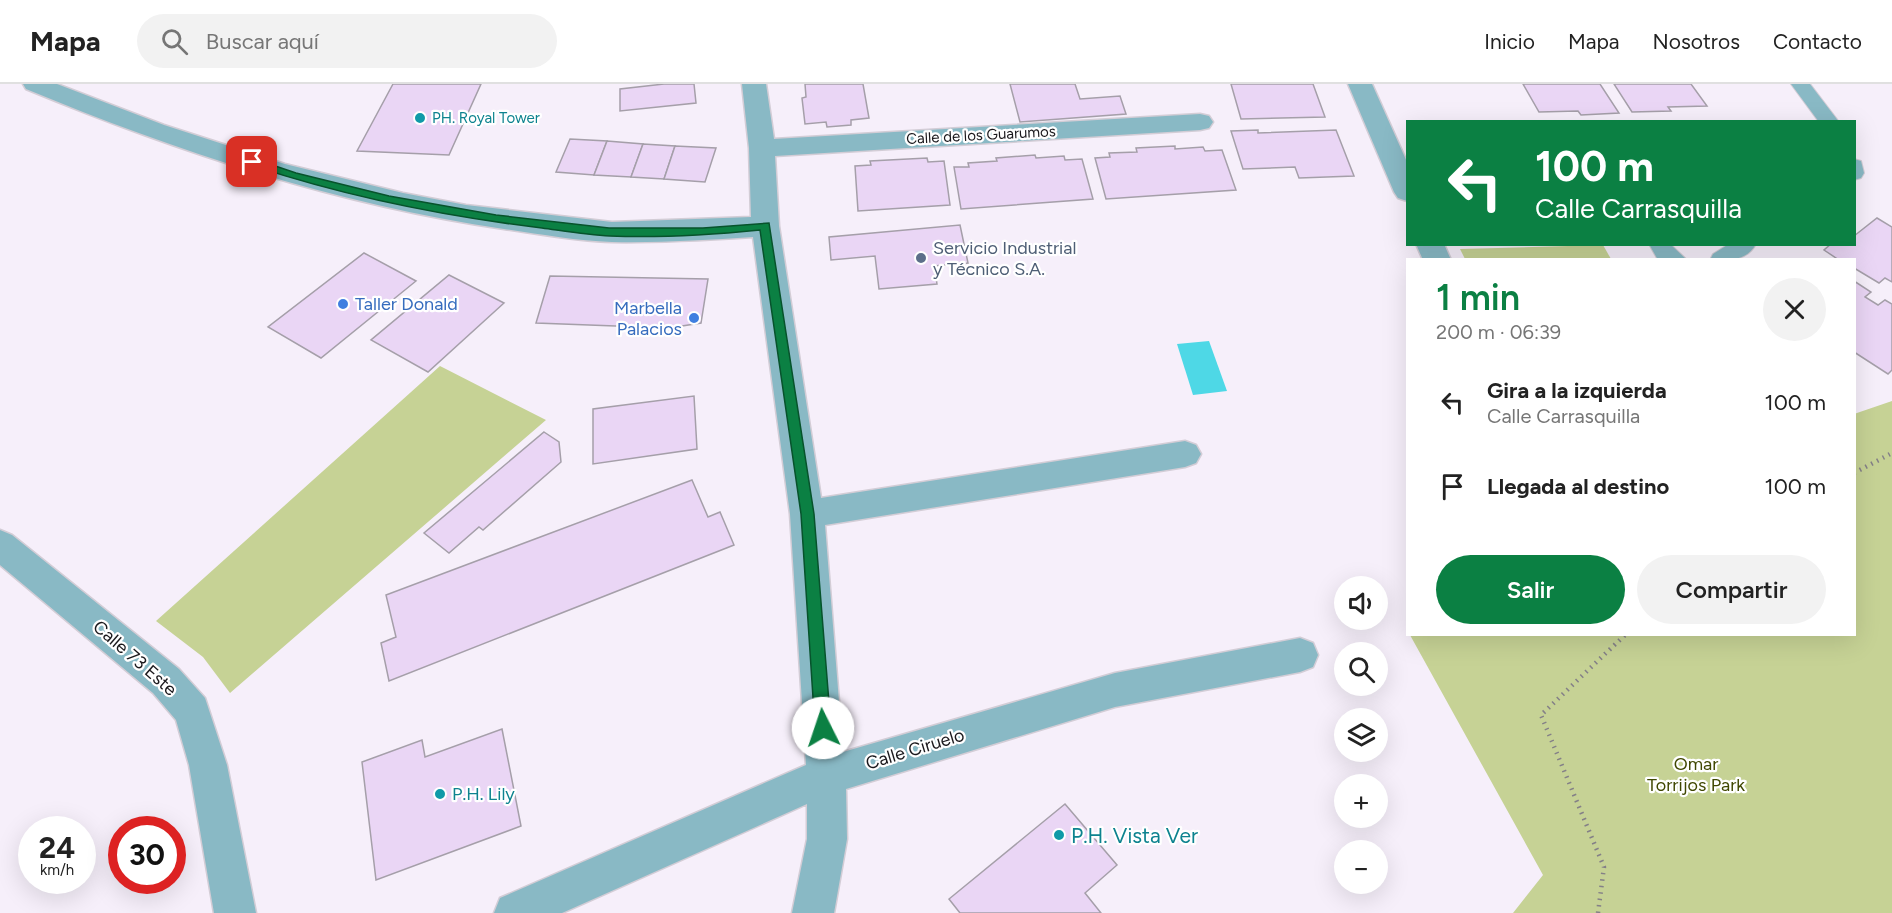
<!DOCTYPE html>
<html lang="es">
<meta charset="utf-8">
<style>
:root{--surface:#fff;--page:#f2f2f2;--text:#222;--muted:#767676;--line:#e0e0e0;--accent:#0b8043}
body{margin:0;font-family:Figtree,sans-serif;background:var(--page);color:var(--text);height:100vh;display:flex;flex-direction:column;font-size:22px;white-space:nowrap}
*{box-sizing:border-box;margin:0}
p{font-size:20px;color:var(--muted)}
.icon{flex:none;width:33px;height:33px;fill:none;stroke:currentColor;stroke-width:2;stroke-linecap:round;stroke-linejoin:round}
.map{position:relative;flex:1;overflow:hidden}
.panel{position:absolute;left:1406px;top:174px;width:450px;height:378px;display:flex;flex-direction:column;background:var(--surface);border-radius:0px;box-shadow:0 6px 24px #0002}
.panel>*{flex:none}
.banner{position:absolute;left:1406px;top:36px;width:450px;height:126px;border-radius:0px;box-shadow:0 6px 24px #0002;background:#0b8043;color:#fff;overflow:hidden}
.controls{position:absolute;left:1334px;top:492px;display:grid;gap:12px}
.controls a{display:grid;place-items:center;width:54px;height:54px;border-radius:50%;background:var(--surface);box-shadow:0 6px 24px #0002;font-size:30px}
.speed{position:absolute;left:18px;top:732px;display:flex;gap:12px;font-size:30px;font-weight:700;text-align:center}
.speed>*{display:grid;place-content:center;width:78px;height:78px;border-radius:50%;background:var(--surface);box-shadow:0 6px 24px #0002;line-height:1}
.speed small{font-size:15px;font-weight:400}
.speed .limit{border:9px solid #d22;background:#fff;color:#111}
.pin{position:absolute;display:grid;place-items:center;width:51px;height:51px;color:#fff;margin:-26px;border-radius:12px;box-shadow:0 3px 9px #0006}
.me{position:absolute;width:66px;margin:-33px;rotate:356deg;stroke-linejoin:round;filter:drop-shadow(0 0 4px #0008)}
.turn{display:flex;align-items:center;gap:21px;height:126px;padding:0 30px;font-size:27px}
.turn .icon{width:78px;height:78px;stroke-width:2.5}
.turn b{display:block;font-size:42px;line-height:51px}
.round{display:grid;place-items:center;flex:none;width:63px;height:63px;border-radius:32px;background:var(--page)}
.headline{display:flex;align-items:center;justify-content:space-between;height:102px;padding:0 30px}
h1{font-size:36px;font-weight:600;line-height:45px;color:var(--accent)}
.cta{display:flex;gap:12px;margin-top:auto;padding:12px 30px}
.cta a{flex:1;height:69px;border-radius:36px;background:var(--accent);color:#fff;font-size:24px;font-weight:600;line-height:69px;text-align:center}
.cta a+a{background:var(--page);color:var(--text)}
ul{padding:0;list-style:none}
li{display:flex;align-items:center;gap:18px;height:84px;padding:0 30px}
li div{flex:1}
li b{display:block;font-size:22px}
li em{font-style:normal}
header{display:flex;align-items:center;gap:36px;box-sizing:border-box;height:84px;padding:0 30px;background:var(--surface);border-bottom:2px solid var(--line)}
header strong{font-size:28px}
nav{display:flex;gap:33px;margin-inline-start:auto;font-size:21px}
.search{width:420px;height:54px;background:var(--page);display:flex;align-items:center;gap:15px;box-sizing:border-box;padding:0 21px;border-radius:33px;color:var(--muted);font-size:22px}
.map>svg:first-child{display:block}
.green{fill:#c6d295}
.water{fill:#4ed8e6}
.building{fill:#ead6f5;stroke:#a59fa9;stroke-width:1.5}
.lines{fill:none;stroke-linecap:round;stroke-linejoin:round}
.lane-casing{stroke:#d3cdd6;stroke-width:2}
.street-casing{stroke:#d3cdd6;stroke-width:3}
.path{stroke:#848087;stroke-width:4.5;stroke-dasharray:1.5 5;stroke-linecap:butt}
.lane{fill:#89b9c5;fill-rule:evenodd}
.street{fill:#89b9c5;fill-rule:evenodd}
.route{fill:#0b8043;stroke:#07532c;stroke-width:1.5}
.culture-dot{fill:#0f9aa8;stroke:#fff;stroke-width:2}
.service-dot{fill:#5c6f8a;stroke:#fff;stroke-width:2}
.shop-dot{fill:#3f7fe0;stroke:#fff;stroke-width:2}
.labels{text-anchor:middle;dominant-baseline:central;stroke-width:4.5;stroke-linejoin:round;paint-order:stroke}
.far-culture-label{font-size:15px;fill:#0d838f;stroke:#fff;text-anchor:start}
.far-street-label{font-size:15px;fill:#1a181c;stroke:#fff}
.service-label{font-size:18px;fill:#4e5e75;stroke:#fff;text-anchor:start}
.shop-label{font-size:18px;fill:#366cbe;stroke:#fff;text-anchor:start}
.street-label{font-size:18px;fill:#1a181c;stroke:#fff}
.park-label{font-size:18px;fill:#3f4700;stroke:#fff}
.culture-label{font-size:18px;fill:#0d838f;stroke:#fff;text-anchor:start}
.near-culture-label{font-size:21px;fill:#0d838f;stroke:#fff;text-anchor:start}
</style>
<header>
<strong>Mapa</strong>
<div class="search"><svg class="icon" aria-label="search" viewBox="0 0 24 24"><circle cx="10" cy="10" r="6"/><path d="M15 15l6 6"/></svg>Buscar aquí</div>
<nav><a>Inicio</a><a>Mapa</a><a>Nosotros</a><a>Contacto</a></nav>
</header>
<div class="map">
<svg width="1892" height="829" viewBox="0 0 1892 829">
<rect width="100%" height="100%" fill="#f6effa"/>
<g class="green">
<path d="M1603,161L1611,175H1465L1460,165Z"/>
<path d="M440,282L546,336L230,609L203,573L156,537Z"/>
<path d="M1892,317V829H1513L1543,791L1410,551L1854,550V330Z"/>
</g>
<path class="water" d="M1209,257L1227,307L1193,311L1177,260Z"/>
<g class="building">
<path d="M393,0H481L449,71L357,67Z"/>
<path d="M664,0H694L696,19L620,27V5Z"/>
<path d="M805,0H863L869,34L851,36V41L827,43L826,38L805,40L802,14L806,13Z"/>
<path d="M1010,0H1075L1080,15L1120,12L1126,30L1020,38Z"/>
<path d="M1231,0H1313L1325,33L1241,35Z"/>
<path d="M1523,0H1600L1619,29L1581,31L1578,27L1539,28Z"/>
<path d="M1614,0H1691L1707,22L1668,23L1671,27L1632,28Z"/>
<path d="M1258,46V49L1336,46L1354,92L1299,94L1295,83L1243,85L1231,47Z"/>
<path d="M570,55L607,57L594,91L556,88Z"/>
<path d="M607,57L643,60L631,93L594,91Z"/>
<path d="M643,60L675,62L664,95L631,93Z"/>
<path d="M675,62L716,64L705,98L664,95Z"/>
<path d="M1175,62V65L1203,63L1205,67L1222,66L1236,106L1106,115L1095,74L1110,73L1109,69L1137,68L1136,64Z"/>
<path d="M1035,71L1036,74L1064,72L1065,76L1082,75L1093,115L961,125L954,83H969L968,79L997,77L996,74Z"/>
<path d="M927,74L928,78L944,77L950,121L858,127L855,82L871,81L870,77Z"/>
<path d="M1877,134L1892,143V198L1885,194L1879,199L1854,184V176H1839L1824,166L1831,160H1854V152Z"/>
<path d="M960,141L968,179L934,182L937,200L879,205L875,172L831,176L829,153Z"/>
<path d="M364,169L416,197L321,274L268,243Z"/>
<path d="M449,191L504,219L428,288L371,256Z"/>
<path d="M550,192L708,195L701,239L669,244L536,239Z"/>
<path d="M1854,197L1871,208L1865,213L1878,221L1885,216L1892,220V286L1888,290L1854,268Z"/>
<path d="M694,312L697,365L593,380V325Z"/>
<path d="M544,348L559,358L561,378L483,446L479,443L449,469L424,449Z"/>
<path d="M692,396L708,433L720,428L734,461L389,597L381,559L396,553L386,511Z"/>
<path d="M502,645L521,742L376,796L362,678L422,656L425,673Z"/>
<path d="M1065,720L1117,781L1085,809L1101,829H960L949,815Z"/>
</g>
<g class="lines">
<g class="lane-casing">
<g id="lane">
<path d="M1791,0H1810L1839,38H1819Z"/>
<path d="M1854,75L1861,77L1864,89L1861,94L1854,96Z"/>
<path d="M1649,160H1670L1687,176H1658Z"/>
<path d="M1729,160H1756C1746,178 1728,176 1710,176L1713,170Z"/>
</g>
</g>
<g class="street-casing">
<g id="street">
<path d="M23,0H57L164,41L285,80L403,109L466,121L612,138L751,133L749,64L742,0H766L774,55L1200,30L1209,32L1213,38L1209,44L1200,46L775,72L779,142L821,414L1185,357L1196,361L1201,370L1196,379L1185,383L825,441L843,668L1115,589L1300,554L1313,559L1318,571L1313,583L1300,588L1115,623L846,705L847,755L834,829H792L807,755V720L562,829H494L500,814L806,681L790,430L753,153C706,156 659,159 612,158C576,157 540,150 504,145C339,121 181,69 26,5Z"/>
<path d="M1348,0H1372L1407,78V117L1398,114L1394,108Z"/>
<path d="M1416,160H1444L1451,176H1423Z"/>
<path d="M0,446L12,451L179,585L205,614L227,681L256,829H214L189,681L176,636L153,609L0,481Z"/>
</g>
</g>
<g class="path">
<path d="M1854,389L1892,369"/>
<path d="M1598,829L1604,783L1541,631L1626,550"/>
</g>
<use href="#lane" class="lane"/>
<use href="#street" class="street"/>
</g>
<path class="route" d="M252,74L296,89L389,112L496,131L609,144H703L769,139L814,430L831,644L828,649L823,652L817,649L815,644L801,430L760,146C710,151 660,154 610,152C587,151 564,147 542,144C442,132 343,112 248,80L246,78Z"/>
<g class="culture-dot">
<circle cx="420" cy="34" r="6"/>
<circle cx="440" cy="710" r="6"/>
<circle cx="1059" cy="751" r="6"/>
</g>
<circle class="service-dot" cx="921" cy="174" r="6"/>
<g class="shop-dot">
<circle cx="343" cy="220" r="6"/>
<circle cx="694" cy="234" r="6"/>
</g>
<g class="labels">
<g class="far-culture-label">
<text x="432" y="34">PH. Royal Tower</text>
</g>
<g class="far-street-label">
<text transform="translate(981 51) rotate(-3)">Calle de los Guarumos</text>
</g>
<g class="service-label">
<text x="933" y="164">Servicio Industrial<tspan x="933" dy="21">y Técnico S.A.</tspan></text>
</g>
<g class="shop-label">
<text x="355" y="220">Taller Donald</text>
<text x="682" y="224" text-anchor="end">Marbella<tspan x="682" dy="21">Palacios</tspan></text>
</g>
<g class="street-label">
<text transform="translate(135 574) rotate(41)">Calle 73 Este</text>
<text transform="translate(915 665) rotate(-17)">Calle Ciruelo</text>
</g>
<g class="park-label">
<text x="1696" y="680">Omar<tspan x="1696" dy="21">Torrijos Park</tspan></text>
</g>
<g class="culture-label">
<text x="452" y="710">P.H. Lily</text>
</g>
<g class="near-culture-label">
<text x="1071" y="751">P.H. Vista Ver</text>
</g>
</g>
</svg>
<div class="controls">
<a><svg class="icon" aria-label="sound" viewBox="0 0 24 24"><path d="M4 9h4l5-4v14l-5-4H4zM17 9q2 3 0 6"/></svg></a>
<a><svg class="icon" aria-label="search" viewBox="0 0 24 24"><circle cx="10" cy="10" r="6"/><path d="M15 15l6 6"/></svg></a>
<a><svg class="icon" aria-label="layers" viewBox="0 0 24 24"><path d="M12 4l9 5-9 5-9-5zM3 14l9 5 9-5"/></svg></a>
<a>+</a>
<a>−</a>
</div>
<div class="speed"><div>24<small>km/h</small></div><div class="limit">30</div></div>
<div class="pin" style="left:252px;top:78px;background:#d93025"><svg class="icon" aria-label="arrive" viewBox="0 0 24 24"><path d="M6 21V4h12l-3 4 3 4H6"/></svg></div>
<svg class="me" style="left:823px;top:644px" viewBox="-20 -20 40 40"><circle r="19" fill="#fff"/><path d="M0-13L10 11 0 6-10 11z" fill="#0b8043"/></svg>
<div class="banner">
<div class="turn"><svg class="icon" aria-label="left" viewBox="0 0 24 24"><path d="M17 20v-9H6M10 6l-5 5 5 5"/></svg><div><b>100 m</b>Calle Carrasquilla</div></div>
</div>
<section class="panel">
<div class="headline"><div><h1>1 min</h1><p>200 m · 06:39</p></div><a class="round"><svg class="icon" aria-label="close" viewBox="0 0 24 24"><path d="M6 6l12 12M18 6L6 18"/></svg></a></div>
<ul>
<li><svg class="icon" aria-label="left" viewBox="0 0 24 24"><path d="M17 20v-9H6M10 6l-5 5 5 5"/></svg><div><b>Gira a la izquierda</b><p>Calle Carrasquilla</p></div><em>100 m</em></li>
<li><svg class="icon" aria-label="arrive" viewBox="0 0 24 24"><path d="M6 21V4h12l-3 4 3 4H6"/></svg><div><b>Llegada al destino</b></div><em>100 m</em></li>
</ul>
<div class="cta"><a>Salir</a><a>Compartir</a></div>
</section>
</div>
